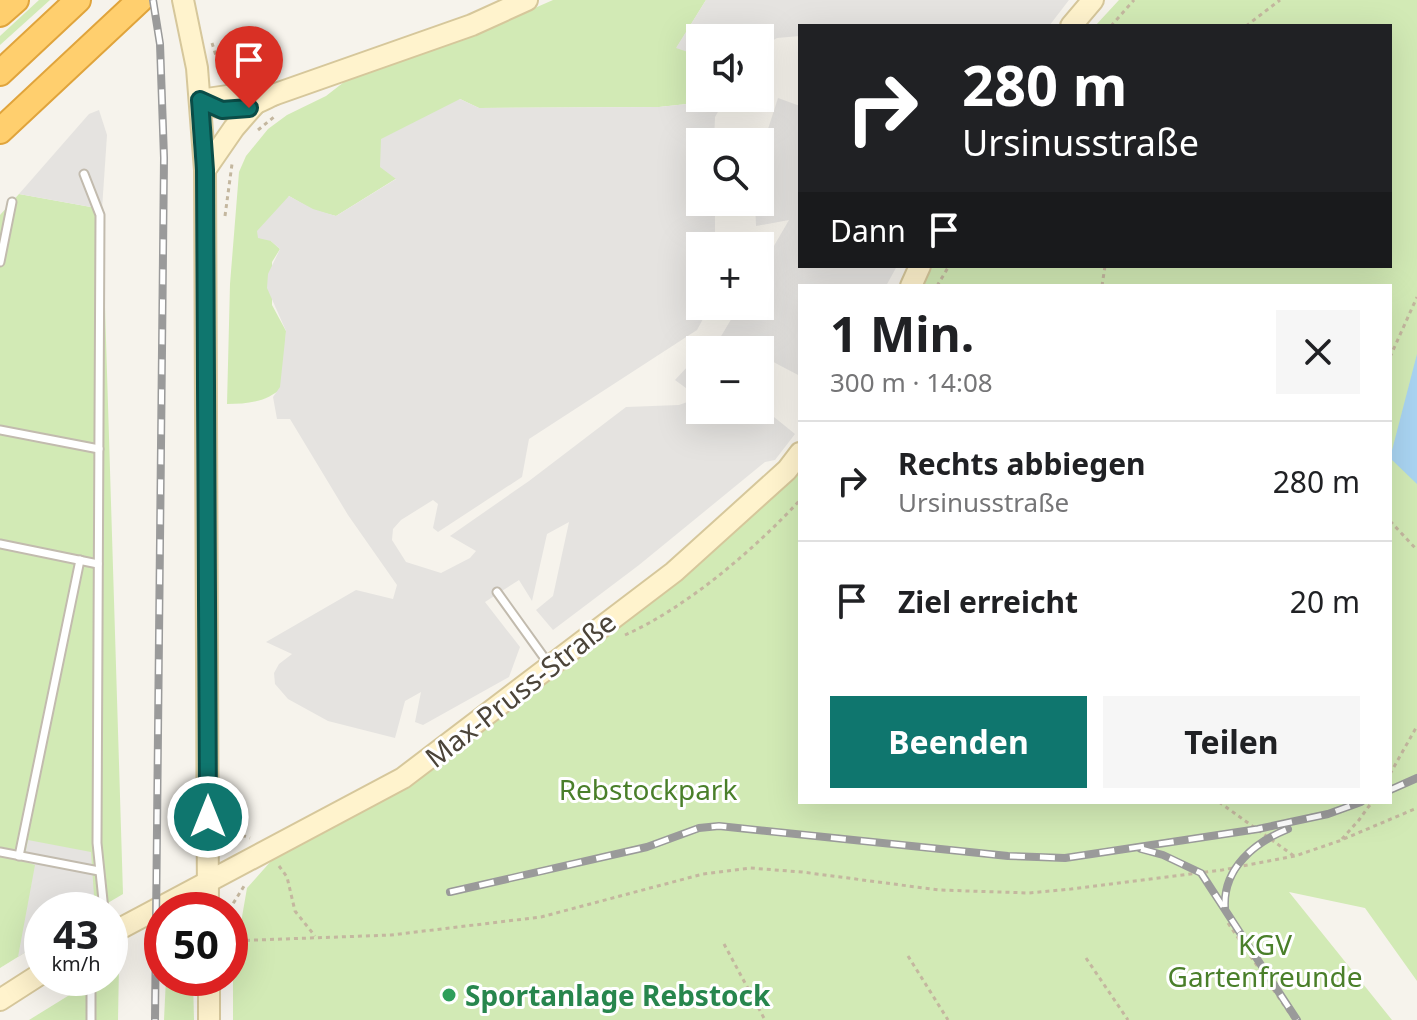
<!DOCTYPE html>
<html lang="de">
<meta charset="utf-8">
<style>
:root{--surface:#fff;--page:#f6f6f6;--text:#202124;--muted:#757577;--line:#e0e0e0;--accent:#0f766e}
body{margin:0;font-family:"Noto Sans",sans-serif;background:var(--page);color:var(--text);height:100vh;display:flex;flex-direction:column;font-size:30px;white-space:nowrap}
*{box-sizing:border-box;margin:0}
p{font-size:26px;color:var(--muted)}
.icon{flex:none;width:44px;height:44px;fill:none;stroke:currentColor;stroke-width:2;stroke-linecap:round;stroke-linejoin:round}
.map{position:relative;flex:1;overflow:hidden}
.side{position:absolute;left:798px;top:284px;width:594px;height:520px;display:flex;flex-direction:column;background:var(--surface);border-radius:0px;box-shadow:0 8px 32px #0002}
.side>*{flex:none}
.guide{position:absolute;left:798px;top:24px;width:594px;height:244px;border-radius:0px;box-shadow:0 8px 32px #0002;background:#202124;color:#fff;overflow:hidden}
.controls{position:absolute;left:686px;top:24px;display:grid;gap:16px}
.controls a{display:grid;place-items:center;width:88px;height:88px;border-radius:0px;background:var(--surface);box-shadow:0 8px 32px #0002;font-size:40px}
.speed{position:absolute;left:24px;top:892px;display:flex;gap:16px;font-size:40px;font-weight:700;text-align:center}
.speed>*{display:grid;place-content:center;width:104px;height:104px;border-radius:50%;background:var(--surface);box-shadow:0 8px 32px #0002;line-height:1}
.speed small{font-size:20px;font-weight:400}
.speed .limit{border:12px solid #d22;background:#fff;color:#111}
.pin{position:absolute;display:grid;place-items:center;width:68px;height:68px;color:#fff;margin:-82px -34px;border-radius:50% 50% 50% 0;rotate:-45deg;box-shadow:0 0 8px #0007}
.pin .icon{rotate:45deg}
.me{position:absolute;width:88px;margin:-44px;rotate:0deg;stroke-linejoin:round;filter:drop-shadow(0 0 6px #0008)}
.turn{display:flex;align-items:center;gap:28px;height:168px;padding:0 32px;font-size:36px}
.turn .icon{width:104px;height:104px;stroke-width:2.5}
.turn b{display:block;font-size:56px;line-height:68px}
.then{display:flex;align-items:center;height:76px;padding:0 32px;background:#0003;gap:16px;font-size:30px}
.round{display:grid;place-items:center;flex:none;width:84px;height:84px;border-radius:0px;background:var(--page)}
.headline{display:flex;align-items:center;justify-content:space-between;height:136px;padding:0 32px}
h1{font-size:48px;font-weight:700;line-height:60px}
.action{display:flex;gap:16px;margin-top:auto;padding:16px 32px}
.action a{flex:1;height:92px;border-radius:0px;background:var(--accent);color:#fff;font-size:32px;font-weight:700;line-height:92px;text-align:center}
.action a+a{background:var(--page);color:var(--text)}
ul{padding:0;list-style:none}
li{display:flex;align-items:center;gap:24px;height:120px;padding:0 32px;border-top:2px solid var(--line)}
li div{flex:1}
li b{display:block;font-size:30px}
li em{font-style:normal}
.map>svg:first-child{display:block}
.green{fill:#d2eab5}
.parking{fill:#e5e3e0}
.water{fill:#a9d4f2}
.lines{fill:none;stroke-linecap:round;stroke-linejoin:round}
.lane-casing{stroke:#c2bbae;stroke-width:11}
.secondary-casing{stroke:#d6c79b;stroke-width:24}
.highway-casing{stroke:#e0a43c;stroke-width:28}
.path{stroke:#c4b79f;stroke-width:3;stroke-dasharray:4 4;stroke-linecap:butt}
.lane{stroke:#fff;stroke-width:7}
.secondary{stroke:#fff3cd;stroke-width:20}
.highway{stroke:#ffcf6e;stroke-width:24}
.rail-casing{stroke:#9a9a9a;stroke-width:8}
.rail{stroke:#fff;stroke-width:5;stroke-dasharray:15;stroke-linecap:butt}
.route-casing{stroke:#0a4d48;stroke-width:20}
.route{stroke:#0f766e;stroke-width:14}
.leisure-dot{fill:#2e9e5b;stroke:#fff;stroke-width:3}
.labels{text-anchor:middle;dominant-baseline:central;stroke-width:6;stroke-linejoin:round;paint-order:stroke}
.street-label{font-size:28px;fill:#4b4439;stroke:#fff}
.park-label{font-size:28px;fill:#4a7f2a;stroke:#fff}
.leisure-label{font-size:28px;font-weight:bold;fill:#27864d;stroke:#fff;text-anchor:start}
</style>
<div class="map">
<svg width="1417" height="1020" viewBox="0 0 1417 1020">
<rect width="100%" height="100%" fill="#f6f3ec"/>
<g class="green">
<path d="M39,0H50L0,45V36Z"/>
<path d="M553,0H706L677,47L700,56V97L687,104L659,107L479,108L460,99L397,178L336,216L313,210L289,196L271,241L280,249L272,262V305L286,331L284,386C267,402 249,404 227,404L230,284L239,172L246,156L268,129L287,115L326,96L344,82L487,29Z"/>
<path d="M1119,0H1417V981L1365,908L1289,892L1392,1020H233V969L247,888L279,852L432,769L517,697L691,571L792,479L800,469V802H1390V286H919L931,266H1390V26H1095Z"/>
<path d="M19,194L102,209L123,894L96,910H42V942L0,968V215Z"/>
<path d="M119,965L118,1020H29L97,978H110V970Z"/>
<path d="M166,978H193L194,1020H164Z"/>
</g>
<g class="parking">
<path d="M706,0H1069L1049,26H800V36L777,38L760,48V38H700V56L676,48Z"/>
<path d="M700,97L719,110L715,117L714,142H700V202H715V246H700V306H710L697,330L529,439L522,477L438,532L433,528L438,504L433,500L401,520L393,529L392,540L406,562L441,573L470,558L476,551L450,536L529,481L626,407L679,405L690,401V391L675,380L689,365L700,373V410H754L774,417L795,434L775,460L765,462L639,565L553,630L536,610L553,596L569,522L547,534L532,601L519,580L485,602L520,647L509,677L423,725L415,722L421,692L405,701L395,738L328,721L288,699L275,684L274,673L279,664L292,654L266,642L356,590L393,599L397,585L348,515L290,419H277L273,397L280,387L286,331L267,288L268,274L280,249L271,241L258,238L257,231L289,196L313,209L336,216L396,179L380,167L381,139L460,99L479,108L659,107L687,104Z"/>
<path d="M778,98L800,106V266H897L886,286H800V376L760,355V350H750L720,338L739,306H760V270L789,220L756,226L755,202H760V154Z"/>
<path d="M99,110L107,135L102,209L19,194L89,114Z"/>
<path d="M28,840L91,852L95,910H42V942L18,957L35,865L24,861Z"/>
</g>
<path class="water" d="M1417,354V484L1390,458Z"/>
<g class="lines">
<g class="lane-casing">
<g id="lane">
<path d="M84,174L100,215L97,843L104,910"/>
<path d="M0,262L12,202"/>
<path d="M0,430L99,449"/>
<path d="M0,544L98,564"/>
<path d="M497,592L548,663"/>
<path d="M0,852L99,871"/>
<path d="M19,856L80,560"/>
<path d="M91,1020V978"/>
</g>
</g>
<g class="secondary-casing">
<g id="secondary">
<path d="M183,0L197,68L205,170L208,910"/>
<path d="M1071,26L1093,0"/>
<path d="M200,100C228,115 247,109 273,95L472,25L527,0"/>
<path d="M200,100L241,94L273,95"/>
<path d="M205,170L234,128L255,104"/>
<path d="M911,286L920,266"/>
<path d="M110,934L403,778L674,572L787,470L800,453"/>
<path d="M0,1000L42,973"/>
<path d="M209,1020V978"/>
</g>
</g>
<g class="highway-casing">
<g id="highway">
<path d="M0,14L16,0"/>
<path d="M0,73L78,0"/>
<path d="M0,131L140,0"/>
</g>
</g>
<g class="path">
<path d="M1111,26L1134,0"/>
<path d="M1246,26L1280,0"/>
<path d="M212,43L219,65L233,75"/>
<path d="M258,130L274,117"/>
<path d="M225,216L232,164"/>
<path d="M937,286L949,266"/>
<path d="M1102,286L1105,266"/>
<path d="M1390,357L1417,297"/>
<path d="M1390,521L1417,550"/>
<path d="M625,635C686,608 755,549 800,500"/>
<path d="M1390,774L1417,726"/>
<path d="M1219,802L1294,856"/>
<path d="M227,830L250,838"/>
<path d="M1342,839L1359,820L1372,802"/>
<path d="M279,866L287,877L295,911L315,936"/>
<path d="M229,910L246,883"/>
<path d="M1228,923L1294,1020"/>
<path d="M230,941L391,935L541,917L703,874L750,868L802,872L939,890L1029,893L1071,889L1222,870L1295,856L1339,841L1417,808"/>
<path d="M724,944L765,1020"/>
<path d="M908,956L948,1020"/>
<path d="M1086,958L1128,1020"/>
</g>
<use href="#lane" class="lane"/>
<use href="#secondary" class="secondary"/>
<use href="#highway" class="highway"/>
<g class="rail-casing">
<g id="rail">
<path d="M153,0L160,44L164,158L155,1020"/>
<path d="M1390,790L1417,778"/>
<path d="M1141,849L1163,855L1201,873L1297,1020"/>
<path d="M450,892L647,847L699,828L719,826L1008,856L1065,858L1258,829L1328,814L1361,802"/>
<path d="M1225,907C1223,868 1255,842 1288,829"/>
</g>
</g>
<use href="#rail" class="rail"/>
</g>
<g class="lines">
<g class="route-casing">
<path id="route" d="M208,817L205,170L200,100L222,110L249,108"/>
</g>
<use href="#route" class="route"/>
</g>
<circle class="leisure-dot" cx="449" cy="995" r="8"/>
<g class="labels">
<g class="street-label">
<text transform="translate(520 689) rotate(-38)">Max-Pruss-Straße</text>
</g>
<g class="park-label">
<text x="648" y="789">Rebstockpark</text>
<text x="1265" y="944">KGV<tspan x="1265" dy="32">Gartenfreunde</tspan></text>
</g>
<g class="leisure-label">
<text x="465" y="995">Sportanlage Rebstock</text>
</g>
</g>
</svg>
<div class="controls">
<a><svg class="icon" aria-label="sound" viewBox="0 0 24 24"><path d="M4 9h4l5-4v14l-5-4H4zM17 9q2 3 0 6"/></svg></a>
<a><svg class="icon" aria-label="search" viewBox="0 0 24 24"><circle cx="10" cy="10" r="6"/><path d="M15 15l6 6"/></svg></a>
<a>+</a>
<a>−</a>
</div>
<div class="speed"><div>43<small>km/h</small></div><div class="limit">50</div></div>
<div class="pin" style="left:249px;top:108px;background:#d93025"><svg class="icon" aria-label="arrive" viewBox="0 0 24 24"><path d="M6 21V4h12l-3 4 3 4H6"/></svg></div>
<svg class="me" style="left:208px;top:817px" viewBox="-20 -20 40 40"><circle r="17" fill="#0f766e" stroke="#fff" stroke-width="3"/><path d="M0-11L8 9 0 5-8 9z" fill="#fff"/></svg>
<div class="guide">
<div class="turn"><svg class="icon" aria-label="right" viewBox="0 0 24 24"><path d="M7 20v-9h11M14 6l5 5-5 5"/></svg><div><b>280 m</b>Ursinusstraße</div></div>
<div class="then">Dann<svg class="icon" aria-label="arrive" viewBox="0 0 24 24"><path d="M6 21V4h12l-3 4 3 4H6"/></svg></div>
</div>
<section class="side">
<div class="headline"><div><h1>1 Min.</h1><p>300 m · 14:08</p></div><a class="round"><svg class="icon" aria-label="close" viewBox="0 0 24 24"><path d="M6 6l12 12M18 6L6 18"/></svg></a></div>
<ul>
<li><svg class="icon" aria-label="right" viewBox="0 0 24 24"><path d="M7 20v-9h11M14 6l5 5-5 5"/></svg><div><b>Rechts abbiegen</b><p>Ursinusstraße</p></div><em>280 m</em></li>
<li><svg class="icon" aria-label="arrive" viewBox="0 0 24 24"><path d="M6 21V4h12l-3 4 3 4H6"/></svg><div><b>Ziel erreicht</b></div><em>20 m</em></li>
</ul>
<div class="action"><a>Beenden</a><a>Teilen</a></div>
</section>
</div>
